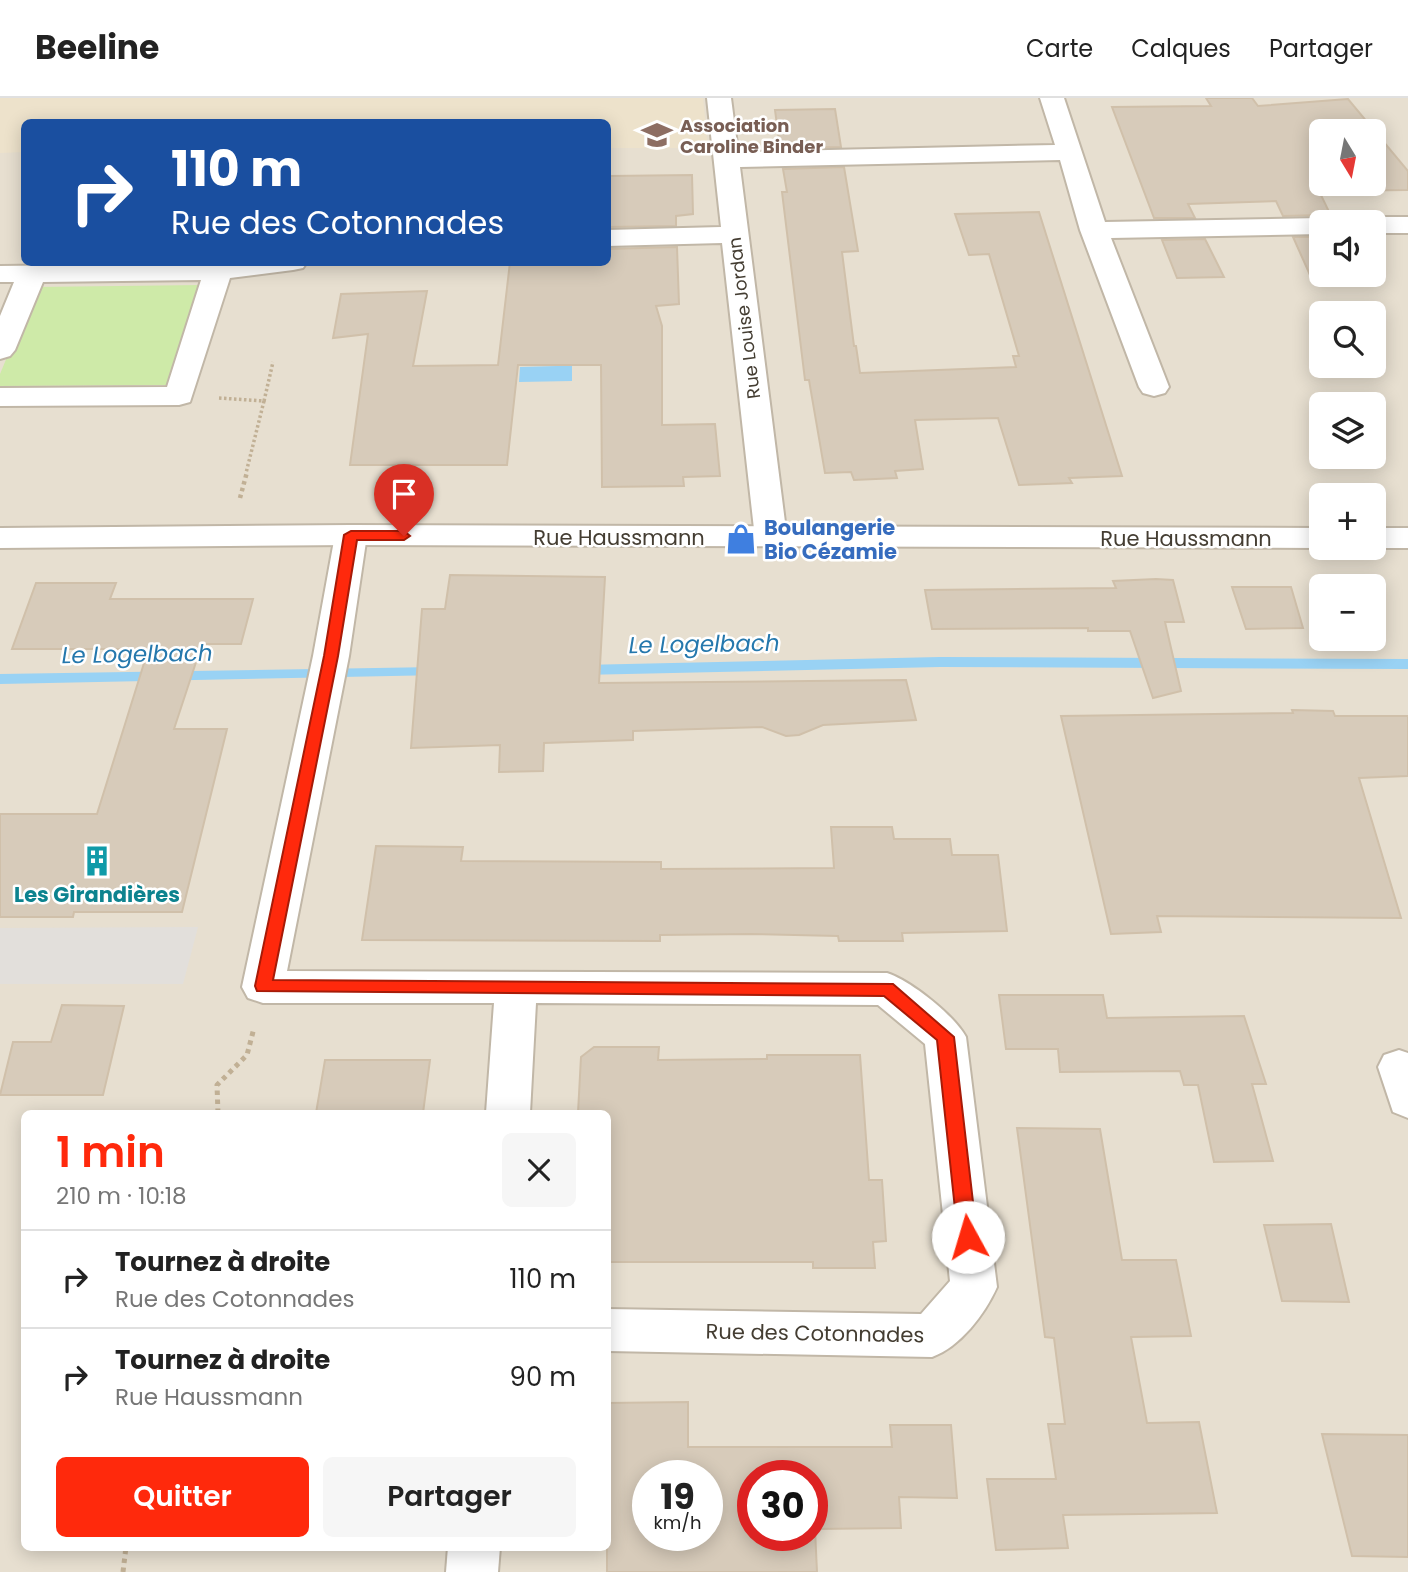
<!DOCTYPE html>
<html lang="fr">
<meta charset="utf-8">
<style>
:root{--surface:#fff;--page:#f6f6f6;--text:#222;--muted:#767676;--line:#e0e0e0;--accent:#ff290c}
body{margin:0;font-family:Poppins,sans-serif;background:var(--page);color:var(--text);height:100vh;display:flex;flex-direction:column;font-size:26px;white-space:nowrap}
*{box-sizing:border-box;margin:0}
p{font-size:23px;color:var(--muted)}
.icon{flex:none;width:38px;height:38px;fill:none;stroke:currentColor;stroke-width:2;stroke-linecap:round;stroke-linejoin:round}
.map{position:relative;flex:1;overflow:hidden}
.panel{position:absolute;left:21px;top:1012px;width:590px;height:441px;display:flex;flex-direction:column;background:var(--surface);border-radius:10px;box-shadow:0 4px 18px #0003}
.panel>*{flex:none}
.hud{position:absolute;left:21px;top:21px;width:590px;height:147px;border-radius:10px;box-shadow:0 4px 18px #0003;background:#1a4fa0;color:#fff;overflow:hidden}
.needle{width:46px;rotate:170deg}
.fabs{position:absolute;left:1309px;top:21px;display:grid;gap:14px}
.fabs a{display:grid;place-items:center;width:77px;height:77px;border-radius:10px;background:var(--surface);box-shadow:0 4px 18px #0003;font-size:35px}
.speed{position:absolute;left:632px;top:1362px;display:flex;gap:14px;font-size:35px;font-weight:700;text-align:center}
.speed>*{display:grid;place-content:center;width:91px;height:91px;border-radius:50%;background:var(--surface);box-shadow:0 4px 18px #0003;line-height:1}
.speed small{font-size:18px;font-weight:400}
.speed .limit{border:10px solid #d22;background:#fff;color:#111}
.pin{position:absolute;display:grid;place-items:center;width:60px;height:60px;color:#fff;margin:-72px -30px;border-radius:50% 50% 50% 0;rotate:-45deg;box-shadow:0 0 7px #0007}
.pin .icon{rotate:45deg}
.me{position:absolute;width:77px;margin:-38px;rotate:354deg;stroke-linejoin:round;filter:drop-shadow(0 0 5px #0008)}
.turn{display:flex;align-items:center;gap:24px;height:147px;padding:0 35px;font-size:32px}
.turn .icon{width:91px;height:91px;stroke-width:2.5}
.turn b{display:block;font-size:49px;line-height:60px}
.round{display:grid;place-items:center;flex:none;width:74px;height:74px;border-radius:10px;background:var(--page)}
.headline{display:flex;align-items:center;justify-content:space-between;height:119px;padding:0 35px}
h1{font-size:42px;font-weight:600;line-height:52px;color:var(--accent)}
.button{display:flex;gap:14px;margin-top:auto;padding:14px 35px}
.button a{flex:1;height:80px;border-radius:10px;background:var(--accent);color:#fff;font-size:28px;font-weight:600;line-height:80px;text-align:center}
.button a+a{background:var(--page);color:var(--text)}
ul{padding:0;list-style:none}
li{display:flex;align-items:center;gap:21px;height:98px;padding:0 35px;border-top:2px solid var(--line)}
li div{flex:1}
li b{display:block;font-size:26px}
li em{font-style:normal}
header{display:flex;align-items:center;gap:42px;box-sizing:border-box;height:98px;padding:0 35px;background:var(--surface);border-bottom:2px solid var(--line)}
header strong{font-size:33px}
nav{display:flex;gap:38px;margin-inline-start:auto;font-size:24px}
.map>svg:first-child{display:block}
.residential{fill:#e7dfd0;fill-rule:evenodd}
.education{fill:#ede2cb}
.green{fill:#ceeaa8}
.parking{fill:#e2dfdb}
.water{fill:#99d2f4}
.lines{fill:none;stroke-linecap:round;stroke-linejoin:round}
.stream{fill:#99d2f4;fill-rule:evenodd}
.building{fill:#d7cbba;stroke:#d0c0aa;stroke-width:2;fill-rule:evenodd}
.minor-casing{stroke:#c1b7a7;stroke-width:4}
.tertiary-casing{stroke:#c1b7a7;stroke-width:4}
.path-far2{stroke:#c1b095;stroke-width:3.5;stroke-dasharray:2.5 2.5;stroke-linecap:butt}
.path-far1{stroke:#c1b095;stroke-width:4.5;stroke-dasharray:3.5 3.5;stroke-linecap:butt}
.path{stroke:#c1b095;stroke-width:5;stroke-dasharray:4.5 4.5;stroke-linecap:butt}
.minor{fill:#fff;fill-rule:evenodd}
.tertiary{fill:#fff;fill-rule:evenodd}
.route{fill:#ff290c;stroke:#a61b08;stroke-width:2}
.labels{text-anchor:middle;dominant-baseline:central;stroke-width:5;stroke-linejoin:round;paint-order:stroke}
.far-education-label{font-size:18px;font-weight:bold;fill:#785e54;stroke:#fff;text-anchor:start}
.far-street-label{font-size:18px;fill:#443d32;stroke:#fff}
.shop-label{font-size:21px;font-weight:bold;fill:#366cbe;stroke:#fff;text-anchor:start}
.street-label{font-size:21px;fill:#443d32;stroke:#fff}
.culture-label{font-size:21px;font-weight:bold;fill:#0d838f;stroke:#fff}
.water-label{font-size:23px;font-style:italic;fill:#2578ad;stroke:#fff}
</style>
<header>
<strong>Beeline</strong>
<nav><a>Carte</a><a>Calques</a><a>Partager</a></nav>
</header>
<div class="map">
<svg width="1408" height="1474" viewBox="0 0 1408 1474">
<rect width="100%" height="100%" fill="#f2ede2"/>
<path class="residential" d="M0,0H1408V1474H0ZM24,24H607V164H24ZM1321,33H1374V86H1321ZM1321,124H1374V177H1321ZM1321,215H1374V268H1321ZM1321,306H1374V359H1321ZM1321,397H1374V450H1321ZM1321,488H1374V541H1321ZM24,1015H607V1449H24ZM648,1377H707V1437H648ZM752,1377H812V1437H752Z"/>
<path class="education" d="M0,0H703L708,50H607V24H24V54L0,55Z"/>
<path class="green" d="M201,187L168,287L0,288V276L36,189Z"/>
<path class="parking" d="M198,829L183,886H0V830Z"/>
<path class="water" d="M572,263V283L519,284L520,269L557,268L558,264Z"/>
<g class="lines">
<g class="stream">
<path d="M940,559L1408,561V571L940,569L581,577L574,572L581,567Z"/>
<path d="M436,569L443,574L441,577L0,586V576Z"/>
</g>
</g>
<g class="building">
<path d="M1206,0H1252L1258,8L1348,1L1408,73V92L1319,93L1333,122L1321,117L1283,118L1276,103L1188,106L1195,120H1154L1112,9L1211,8ZM1321,33H1374V86H1321Z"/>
<path d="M835,11L841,49L780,50L775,12Z"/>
<path d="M844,69L858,153L842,154L854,248H856L860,275L1016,269L1013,258H1019L989,156L969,157L955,116L1039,114L1122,378L1069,380L1072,385L1019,387L998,320L915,322L923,371L895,373L897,380L854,382L851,374L825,375L809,282H805L782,94H787L783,71Z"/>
<path d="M692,77L693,116L676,118V128L607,129L609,78Z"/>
<path d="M1293,139H1321V177H1360L1364,186H1314Z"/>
<path d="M1205,141L1224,179L1177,180L1162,142Z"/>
<path d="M677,149L679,206L656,208L662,228V327L715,326L720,378L683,379L684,388L602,389L601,267H518L507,367H350L368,236L333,240L341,196L427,193L413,268L498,267L510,164H607V151Z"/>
<path d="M450,477L605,479L599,585L906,582L916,622L823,627L799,637L786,638L762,629L633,633V642L544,645L543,673L499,674L500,647L411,650L422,511H445Z"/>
<path d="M1156,481L1173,482L1184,524H1165L1181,593L1153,600L1130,533H1088V530L932,531L925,492L1116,490L1113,483Z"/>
<path d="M36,485H116L110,501H253L241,546H202L174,631H227L182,814H74L73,819H0V716H97L145,562H139L142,551H12Z"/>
<path d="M1232,489H1291L1303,530L1246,531Z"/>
<path d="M1292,612L1333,613L1335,618H1408V678L1359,680L1401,820L1157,818L1161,834L1111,836L1061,618L1293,615Z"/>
<path d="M831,729H892L894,741H950L952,757H998L1007,833L902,835L903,843H839L838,838L751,836L660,837V843L362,842L376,748L463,749L461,763L661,764V771L834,770Z"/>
<path d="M999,897H1103L1107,920L1244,918L1266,986H1252L1273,1063L1214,1064L1198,987H1184L1180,973L1060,974L1058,951H1006Z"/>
<path d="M62,907L124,908L103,997H0L13,944H51Z"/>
<path d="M594,949H659L658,962L767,961V957H860L869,1082H882L886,1143L873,1144L875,1170H813V1164H607V1015H578L581,959Z"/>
<path d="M325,962H430L423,1015H316Z"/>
<path d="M1017,1030L1100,1031L1122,1162H1176L1191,1238L1131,1239L1147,1325L1199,1324L1217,1415L1063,1417L1068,1450L996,1452L987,1381H1056L1048,1326H1065L1054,1240L1045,1239Z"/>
<path d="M1331,1126L1349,1204L1282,1203L1264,1127Z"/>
<path d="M688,1304V1349H892L890,1327H951L957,1400L899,1399L901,1430L815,1431L817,1474H607V1305ZM648,1377H707V1437H648ZM752,1377H812V1437H752Z"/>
<path d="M1322,1336L1408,1337V1459L1352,1458Z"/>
</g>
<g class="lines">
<g class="minor-casing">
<g id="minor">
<path d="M707,0H731L738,54L1055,47L1040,0H1064L1105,124L1321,120L1332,124H1321V136L1111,140L1169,289L1165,295L1154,298L1143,295L1139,289L1080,132L1060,62L740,69L787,440L783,447L771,450L759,447L755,440L722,145L607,148V132L721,129Z"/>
<path d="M1374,119H1408V135H1374V124H1362Z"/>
<path d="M307,164L303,170L293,172L230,180L190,304L179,307L0,308V290L167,289L201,182L43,184L15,252L10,258L0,261V218L14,184H0V168Z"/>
<path d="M351,427L363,430L367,437L349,558L287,873L887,875C911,883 954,917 966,939L997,1189C985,1216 960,1249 932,1259L607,1253V1211L921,1216L950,1183L925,946L878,907L536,905L530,1015H486L494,905H263L248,900L242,889L313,558L335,437L339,430Z"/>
<path d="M1399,952L1408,955V1020L1393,1014L1378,969L1384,957Z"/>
<path d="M448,1449H500L498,1474H446Z"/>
</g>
</g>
<g class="tertiary-casing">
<g id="tertiary">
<path d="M351,427L1321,430L1322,450L351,447L0,450V430Z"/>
<path d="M1374,430H1408V450H1373Z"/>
</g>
</g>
<g class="path-far2">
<path d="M219,300L264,303L246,375"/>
<path d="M264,303L273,264"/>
</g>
<path class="path-far1" d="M240,400L247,374"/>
<g class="path">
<path d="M218,1015L217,987L247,957L254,930"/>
<path d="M123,1474L126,1449"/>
</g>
<use href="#minor" class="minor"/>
<use href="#tertiary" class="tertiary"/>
</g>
<path class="route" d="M351,433H404L410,438L404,442H357L338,558L273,882L893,886L954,939L977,1139L975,1145H961L958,1139L937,942L884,898L257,893L255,888L324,558L344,437Z"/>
<defs>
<g id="school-bare" transform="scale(2.415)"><path d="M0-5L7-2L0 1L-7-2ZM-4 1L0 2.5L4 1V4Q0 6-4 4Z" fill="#8d6e63" stroke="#fff" stroke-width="2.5" paint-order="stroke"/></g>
<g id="shop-bare" transform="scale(2.415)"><path d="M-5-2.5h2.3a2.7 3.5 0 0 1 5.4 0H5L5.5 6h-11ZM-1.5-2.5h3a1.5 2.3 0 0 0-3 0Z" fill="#3f7fe0" stroke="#fff" stroke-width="2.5" paint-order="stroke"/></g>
<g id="building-bare" transform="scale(2.415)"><path d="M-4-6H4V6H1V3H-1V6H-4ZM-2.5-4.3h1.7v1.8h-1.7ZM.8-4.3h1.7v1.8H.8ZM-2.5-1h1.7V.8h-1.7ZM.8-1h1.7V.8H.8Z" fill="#0f9aa8" stroke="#fff" stroke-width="2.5" paint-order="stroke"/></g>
</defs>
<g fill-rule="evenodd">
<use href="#school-bare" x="657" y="37"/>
<use href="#shop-bare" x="741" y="441"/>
<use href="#building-bare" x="97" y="763"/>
</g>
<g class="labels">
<g class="far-education-label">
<text x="680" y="27">Association<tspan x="680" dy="21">Caroline Binder</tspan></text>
</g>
<g class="far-street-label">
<text transform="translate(744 220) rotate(-97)">Rue Louise Jordan</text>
</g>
<g class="shop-label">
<text x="764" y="429">Boulangerie<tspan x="764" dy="24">Bio Cézamie</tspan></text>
</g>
<g class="street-label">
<text x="619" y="439">Rue Haussmann</text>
<text x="1186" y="440">Rue Haussmann</text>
<text transform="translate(815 1235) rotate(1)">Rue des Cotonnades</text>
</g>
<g class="culture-label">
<text x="97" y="796">Les Girandières</text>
</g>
<g class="water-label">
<text transform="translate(704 546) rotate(-1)">Le Logelbach</text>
<text transform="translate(137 556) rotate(-1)">Le Logelbach</text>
</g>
</g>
</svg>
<div class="fabs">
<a><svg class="needle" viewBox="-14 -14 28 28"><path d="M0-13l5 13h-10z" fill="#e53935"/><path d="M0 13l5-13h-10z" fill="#767676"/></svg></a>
<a><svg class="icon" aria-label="sound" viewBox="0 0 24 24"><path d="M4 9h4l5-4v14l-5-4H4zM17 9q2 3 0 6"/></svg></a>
<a><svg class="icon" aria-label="search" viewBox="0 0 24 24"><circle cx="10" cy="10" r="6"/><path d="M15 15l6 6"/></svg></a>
<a><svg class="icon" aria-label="layers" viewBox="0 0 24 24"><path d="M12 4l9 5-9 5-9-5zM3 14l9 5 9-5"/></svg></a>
<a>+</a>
<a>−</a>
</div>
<div class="speed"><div>19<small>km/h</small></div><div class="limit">30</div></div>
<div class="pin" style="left:404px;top:438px;background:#d93025"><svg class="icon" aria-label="arrive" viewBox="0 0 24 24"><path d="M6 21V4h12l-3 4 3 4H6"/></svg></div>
<svg class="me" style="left:968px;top:1139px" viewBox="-20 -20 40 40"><circle r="19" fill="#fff"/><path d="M0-13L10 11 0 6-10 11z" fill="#ff290c"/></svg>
<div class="hud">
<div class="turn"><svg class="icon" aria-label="right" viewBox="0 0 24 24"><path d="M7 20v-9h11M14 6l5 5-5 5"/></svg><div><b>110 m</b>Rue des Cotonnades</div></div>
</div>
<section class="panel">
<div class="headline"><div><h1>1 min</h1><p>210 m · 10:18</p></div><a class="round"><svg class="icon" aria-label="close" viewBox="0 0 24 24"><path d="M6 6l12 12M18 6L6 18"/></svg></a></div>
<ul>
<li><svg class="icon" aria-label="right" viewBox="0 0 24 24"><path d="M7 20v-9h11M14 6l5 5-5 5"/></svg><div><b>Tournez à droite</b><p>Rue des Cotonnades</p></div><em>110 m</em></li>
<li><svg class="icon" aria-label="right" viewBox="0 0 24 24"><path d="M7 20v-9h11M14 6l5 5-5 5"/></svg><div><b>Tournez à droite</b><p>Rue Haussmann</p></div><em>90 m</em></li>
</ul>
<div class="button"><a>Quitter</a><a>Partager</a></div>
</section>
</div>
